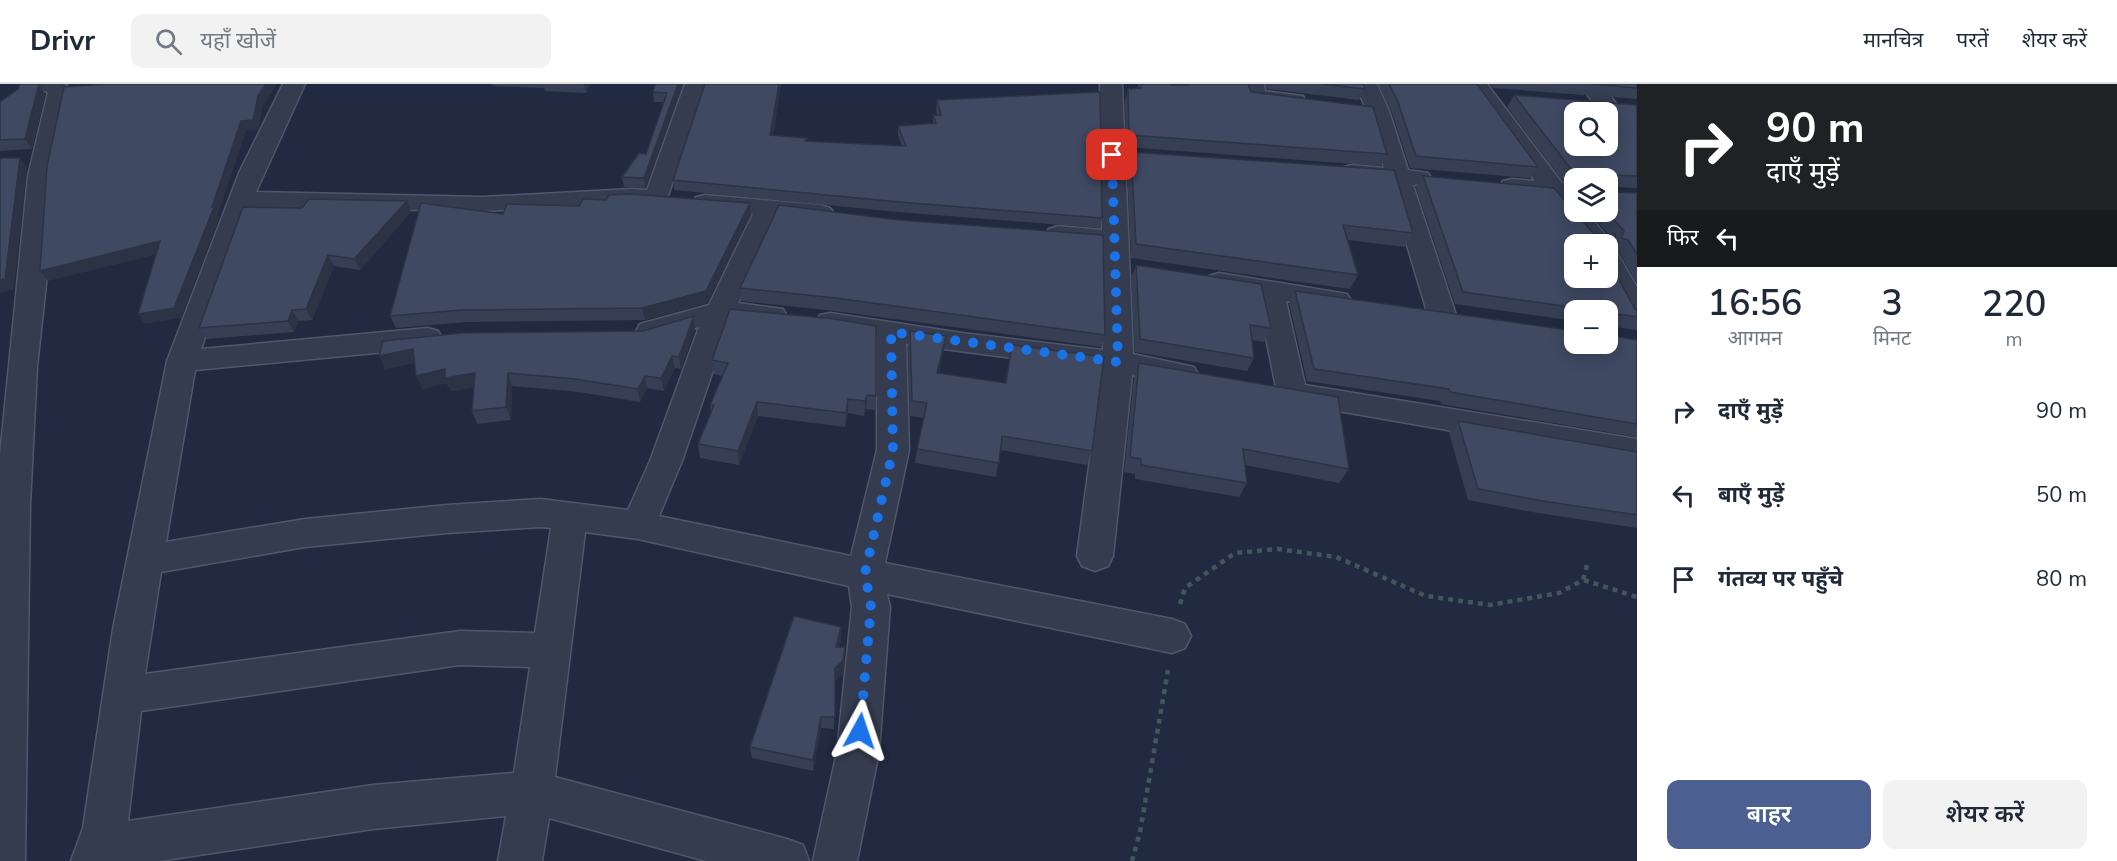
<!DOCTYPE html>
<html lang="hi">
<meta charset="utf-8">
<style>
:root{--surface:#fff;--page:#f2f2f3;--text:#1f2937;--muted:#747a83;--line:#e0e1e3;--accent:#4b5f91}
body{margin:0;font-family:"Nunito Sans","Noto Sans Devanagari",sans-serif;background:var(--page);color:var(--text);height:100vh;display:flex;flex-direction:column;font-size:22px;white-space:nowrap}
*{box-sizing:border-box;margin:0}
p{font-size:20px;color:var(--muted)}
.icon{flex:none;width:33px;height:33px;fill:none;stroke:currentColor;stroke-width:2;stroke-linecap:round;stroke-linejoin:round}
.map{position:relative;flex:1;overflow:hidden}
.sheet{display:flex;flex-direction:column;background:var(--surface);width:480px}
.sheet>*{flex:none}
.guide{background:#202124;color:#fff;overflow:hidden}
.tools{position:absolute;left:1564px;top:18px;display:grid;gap:12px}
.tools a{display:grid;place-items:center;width:54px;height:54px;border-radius:12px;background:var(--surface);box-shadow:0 3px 15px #0003;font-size:30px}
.pin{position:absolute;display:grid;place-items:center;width:51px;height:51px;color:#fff;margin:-26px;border-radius:12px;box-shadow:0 3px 9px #0006}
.me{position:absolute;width:66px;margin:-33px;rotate:5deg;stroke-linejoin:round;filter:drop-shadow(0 0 4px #0008)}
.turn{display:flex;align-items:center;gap:21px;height:126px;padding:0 30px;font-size:27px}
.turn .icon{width:78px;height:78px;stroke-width:2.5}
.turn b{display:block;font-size:42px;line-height:51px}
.then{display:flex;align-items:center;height:57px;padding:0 30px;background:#0003;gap:12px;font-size:22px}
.eta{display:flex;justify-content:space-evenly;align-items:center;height:102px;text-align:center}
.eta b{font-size:36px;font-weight:600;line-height:42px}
.cta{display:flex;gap:12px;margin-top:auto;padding:12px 30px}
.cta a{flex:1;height:69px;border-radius:12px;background:var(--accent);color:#fff;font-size:24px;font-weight:600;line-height:69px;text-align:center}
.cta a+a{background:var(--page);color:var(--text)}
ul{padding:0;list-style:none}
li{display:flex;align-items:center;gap:18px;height:84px;padding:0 30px}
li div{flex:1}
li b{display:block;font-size:22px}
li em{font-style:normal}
header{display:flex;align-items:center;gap:36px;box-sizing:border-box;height:84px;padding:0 30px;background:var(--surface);border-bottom:2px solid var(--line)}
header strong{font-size:28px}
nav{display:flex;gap:33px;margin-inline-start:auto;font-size:21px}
.search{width:420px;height:54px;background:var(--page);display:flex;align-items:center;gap:15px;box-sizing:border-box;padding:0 21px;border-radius:12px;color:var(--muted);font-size:22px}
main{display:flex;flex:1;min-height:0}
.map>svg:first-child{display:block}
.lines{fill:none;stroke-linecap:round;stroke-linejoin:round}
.street-casing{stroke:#50576a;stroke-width:3}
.path{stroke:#41565d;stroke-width:4.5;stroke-dasharray:5 5;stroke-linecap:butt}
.street{fill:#353c4f;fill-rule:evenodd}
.wall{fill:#363f54}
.shaded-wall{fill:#2c3345}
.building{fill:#3f4962;stroke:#2c3345;stroke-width:1.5;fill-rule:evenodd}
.route{stroke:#1a73e8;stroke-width:10;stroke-dasharray:0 18}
</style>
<header>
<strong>Drivr</strong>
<div class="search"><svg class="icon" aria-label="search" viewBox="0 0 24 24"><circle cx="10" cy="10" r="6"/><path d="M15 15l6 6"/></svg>यहाँ खोजें</div>
<nav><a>मानचित्र</a><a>परतें</a><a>शेयर करें</a></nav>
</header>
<main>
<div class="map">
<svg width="1637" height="777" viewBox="0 0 1637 777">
<rect width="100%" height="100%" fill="#212a40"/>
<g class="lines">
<g class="street-casing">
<g id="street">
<path d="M34,0H65L70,5L52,92L46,200L37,283L30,421L25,777H0V371L28,92L48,8L37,5Z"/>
<path d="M283,0H305L256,108L483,113L632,105L647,106L685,0H707L665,120L656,122L632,119L483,127L251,123L201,265L428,244L438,247L442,254L438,261L428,264L195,286L166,458L305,435L447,421L541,415L628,426L650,377L699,243L650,257L640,254L636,247L640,240L709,221L753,130L696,123L693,118L696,113L705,111L821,121L830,124L834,129L830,134L821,137L777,132L738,219L783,225L787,232L783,239L773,241L730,237L682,377L659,432L851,472L877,366V255L820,245L816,238L820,231L830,229L962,249L1103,266L1102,162L1049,155L1045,150L1049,145L1058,142L1102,146L1100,0H1122L1133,270L1194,283L1198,290L1194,297L1183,300L1132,291L1113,472L1108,482L1095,487L1082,482L1077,472L1102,286L906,260L909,366L885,479L1172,535L1185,540L1191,552L1185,564L1172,569L887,510L890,523L879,668L857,777H813L837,668L852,523L849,502L638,455L585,448L555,693L787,755L803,761L809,777H706L549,734L542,777H498L506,732L373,745L159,777H71L83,744L113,545L167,277L239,89ZM541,443L551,444L535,549L460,547L145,590L161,488L305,463L447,449ZM460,581L530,583L514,689L373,701L128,737L141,627Z"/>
<path d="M1242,0H1264L1265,7L1303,12L1306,17L1303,22L1295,24L1247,17Z"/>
<path d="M1355,0H1377L1389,27L1408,86L1428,89L1431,94L1428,99L1413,101L1456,231L1452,238L1442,240L1432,238L1428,231L1388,98L1344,93L1340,88L1344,83L1352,81L1384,84L1367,27Z"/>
<path d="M1465,0H1487L1562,99L1575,101V128H1586L1613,160L1609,166L1608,160H1587L1547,113L1503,107L1500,102L1503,97L1512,95L1535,97Z"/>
<path d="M1580,0H1602L1617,21L1614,26L1606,28L1598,26Z"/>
<path d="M1608,167L1617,169L1637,203V238L1627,236L1604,194H1608Z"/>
<path d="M1219,189L1347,210L1351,216L1347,222L1337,225L1286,217L1305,301L1637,355V379L1281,317L1277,309L1258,213L1209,204L1205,198L1209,192Z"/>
</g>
</g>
<g class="path">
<path d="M1584,496L1637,513"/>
<path d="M1180,520L1185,504L1235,469L1278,465L1336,473L1426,512L1490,521L1559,509L1583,496L1587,481"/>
<path d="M1132,777L1140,748L1168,586"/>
</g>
<use href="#street" class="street"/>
</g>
<g class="wall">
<path d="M39,0L45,10L32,65L0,67V18L18,5Z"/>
<path d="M492,0H590L586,9L545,7L544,4L493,2Z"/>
<path d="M683,0L645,104L624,103L622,93L646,70L664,18H654L653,8Z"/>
<path d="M705,0H781L773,51L807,57L902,62L898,51V42L933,39V31H937L936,26L937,16L1102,134L1100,144L898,128L674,106L673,96Z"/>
<path d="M1138,0H1171V1L1251,8L1387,70L1381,82L1126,63L1125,16L1128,5L1138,4Z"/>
<path d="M1265,0H1363L1365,5L1359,16L1267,5Z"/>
<path d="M1378,0H1477L1538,83L1530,94L1410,84L1391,26Z"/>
<path d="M1489,0H1637V15L1492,4Z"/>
<path d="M1514,11L1637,21V104L1615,103V108L1637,109V199L1619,168L1615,167V180L1612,184L1635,225L1637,226V246L1616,243V246L1611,252L1637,256V353L1441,320L1440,317L1307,297L1289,219L1295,207L1575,260L1608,226H1575V237L1455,220L1416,104L1423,92L1594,150H1608L1589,128H1608V94H1575V99L1563,97L1507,23Z"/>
<path d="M1131,68L1413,149L1405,163L1348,156L1358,191L1350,205L1131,174L1127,81Z"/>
<path d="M606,116L750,119L751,131L707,219L645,236L467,238L396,244L390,232L503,130L579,122Z"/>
<path d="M779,121L1105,251L1101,263L835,227L741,217L740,204Z"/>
<path d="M243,123L411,128L360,186L334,182L312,236L298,237L294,248L207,255L199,244Z"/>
<path d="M1136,181L1271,244L1264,258L1252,256L1254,274L1247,287L1135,268L1131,195Z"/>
<path d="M730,225L876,312L875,326L866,325L864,332L848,329L845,343L758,332L739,381L700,374L698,360L711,328L710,321L723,292L714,290L712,276Z"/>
<path d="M695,245L681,285L675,284L664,307L647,304L640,318L579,308L512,302L511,336L477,340L472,327L474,303L451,307L447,299L422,305L414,279L385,285L379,272L643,247Z"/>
<path d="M910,247L946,252L939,289L1005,299L1012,261L1092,367L1087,381L1000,366L996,393L915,379L917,365L924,334L910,332L908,262Z"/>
<path d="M1139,279L1349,385L1339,399L1245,381L1247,399L1239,413L1135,395V390L1124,388L1134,294Z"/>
<path d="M1458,337L1637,368V444L1538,429L1468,416L1449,349Z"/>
<path d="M841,555L839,563H845L844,576L843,590L835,596L834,645L821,644L813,687L752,674L750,663Z"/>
</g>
<g class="shaded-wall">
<path d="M39,0L45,10L32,65L25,55Z"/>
<path d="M266,0H277L263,22L258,46L246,47L218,131L220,133L181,234L145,240L138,230L212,123L241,37Z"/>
<path d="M584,0H590L586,9Z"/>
<path d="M678,0H683L645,104L644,94Z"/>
<path d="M779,0H781L771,60L770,51Z"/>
<path d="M20,74L27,84L14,205L0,209V196Z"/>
<path d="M407,117L411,128L360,186L354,175Z"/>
<path d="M750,119L751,131L707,219L645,236L642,224Z"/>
<path d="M160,157L167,168L48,197L40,187Z"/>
<path d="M328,171L334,182L312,236L306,225Z"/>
<path d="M292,226L298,237L294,248L288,237Z"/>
<path d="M694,232L695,245L681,285L679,273Z"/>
<path d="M1616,246L1608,255V249Z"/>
<path d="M946,252L944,266L935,303L937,289Z"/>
<path d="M413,265L418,278L385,285L379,272Z"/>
<path d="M672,272L675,284L664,307L661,294Z"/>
<path d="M445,285L475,289L480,302L451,307L447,299L422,305L416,292Z"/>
<path d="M508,289L512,302L511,336L506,323Z"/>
<path d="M645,292L647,304L640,318L638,305Z"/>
<path d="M867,311L866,325L864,332L865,317Z"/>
<path d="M848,315V329L845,343L846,329Z"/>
<path d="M757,318L758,332L739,381L738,367Z"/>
<path d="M841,543V555L836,576V563Z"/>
<path d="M845,563L843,590L835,597V584Z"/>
<path d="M821,633V644L813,687V676Z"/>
</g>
<g class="building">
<path d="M20,0H39L25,55L0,56V18L18,5Z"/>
<path d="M106,0H266L258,12L253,36L241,37L212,123H214L174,224L138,230L160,157L40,187L47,82L64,3Z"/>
<path d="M655,0H678L644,94L622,93L639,69L646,70L667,9L653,8Z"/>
<path d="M705,0H779L770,51L807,54L805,57L906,62L898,42L936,39L933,31H941L937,16L1100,8L1102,134L899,118L673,96Z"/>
<path d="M1141,0H1171V1H1188V0H1248L1251,8L1373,23L1387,70L1129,51L1128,5L1141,4Z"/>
<path d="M1322,0H1363L1365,5Z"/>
<path d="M1389,0H1477L1538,83L1416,72L1397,15Z"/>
<path d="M1592,0H1637V4Z"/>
<path d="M1514,11L1637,21V92L1615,91V108L1637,109V170L1628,156L1621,154L1624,147L1607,128L1608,94H1585V88L1571,85ZM1575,28H1608V62H1575Z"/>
<path d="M1131,68L1394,86L1413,149L1343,141L1358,191L1136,160Z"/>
<path d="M0,74H20L5,195L0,196Z"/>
<path d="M1423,92L1554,104L1594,150H1615V180L1612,183L1635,225L1637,226V233L1617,230L1616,246L1608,249V226H1586L1585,225L1463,208ZM1575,160H1608V194H1575Z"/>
<path d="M630,110L750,119L706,207L642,224L462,226L390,232L421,119L503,130L507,120L579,122L583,115L606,116L609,111Z"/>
<path d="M309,115L407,117L354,175L328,171L306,225L292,226L288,237L199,244L243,123L302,124Z"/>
<path d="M779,121L899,136L1103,151L1105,251L836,214L740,204Z"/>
<path d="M1136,181L1261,200L1271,244L1250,241L1254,274L1140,255Z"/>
<path d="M1295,207L1575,247V260H1608V251L1637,256V340L1450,308L1449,305L1314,285Z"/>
<path d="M730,225L835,235L876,242V312L867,311L865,317L848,315L846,329L757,318L738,367L698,360L714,321H710L728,279L712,276Z"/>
<path d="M694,232L679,273L672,272L661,294L645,292L638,305L575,295L508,289L506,323L472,327L475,289L445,294V285L416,292L413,265L379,272L383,257L462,249L643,247Z"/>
<path d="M910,247L946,252L937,289L1006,299L1012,261L1104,273L1092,367L1002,352L999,379L917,365L927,319L912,317Z"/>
<path d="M1139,279L1338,313L1349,385L1243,365L1247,399L1141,381V375L1130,373Z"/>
<path d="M1458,337L1637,368V431L1549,418L1478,405Z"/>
<path d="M794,532L841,543L836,563H845L843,577L835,584V633H821L813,676L750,663Z"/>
</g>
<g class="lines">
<path class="route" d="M860,647L871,523L865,489L893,366L891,248L1118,278L1112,71"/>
</g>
</svg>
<div class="tools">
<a><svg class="icon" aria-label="search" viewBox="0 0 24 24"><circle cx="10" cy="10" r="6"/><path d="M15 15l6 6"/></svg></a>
<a><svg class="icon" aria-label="layers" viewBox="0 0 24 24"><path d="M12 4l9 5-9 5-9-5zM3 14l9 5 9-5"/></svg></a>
<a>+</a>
<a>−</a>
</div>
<div class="pin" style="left:1112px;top:71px;background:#d93025"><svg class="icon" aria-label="arrive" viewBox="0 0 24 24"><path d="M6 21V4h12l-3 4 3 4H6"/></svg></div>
<svg class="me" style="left:860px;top:647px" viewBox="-20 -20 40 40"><path d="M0-17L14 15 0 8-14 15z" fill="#1a73e8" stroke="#fff" stroke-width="4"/></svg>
</div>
<section class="sheet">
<div class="guide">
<div class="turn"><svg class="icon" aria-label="right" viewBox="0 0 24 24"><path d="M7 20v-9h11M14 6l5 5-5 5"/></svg><div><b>90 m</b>दाएँ मुड़ें</div></div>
<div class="then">फिर<svg class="icon" aria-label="left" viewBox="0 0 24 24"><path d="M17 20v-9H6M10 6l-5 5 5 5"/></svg></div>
</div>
<div class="eta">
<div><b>16:56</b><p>आगमन</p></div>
<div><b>3</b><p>मिनट</p></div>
<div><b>220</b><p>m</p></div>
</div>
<ul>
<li><svg class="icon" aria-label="right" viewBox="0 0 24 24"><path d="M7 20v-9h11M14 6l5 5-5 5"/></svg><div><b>दाएँ मुड़ें</b></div><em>90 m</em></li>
<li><svg class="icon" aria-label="left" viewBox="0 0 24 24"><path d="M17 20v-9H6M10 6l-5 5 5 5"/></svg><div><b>बाएँ मुड़ें</b></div><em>50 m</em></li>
<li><svg class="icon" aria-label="arrive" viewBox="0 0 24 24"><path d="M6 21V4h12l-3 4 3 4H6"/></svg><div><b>गंतव्य पर पहुँचे</b></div><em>80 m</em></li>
</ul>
<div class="cta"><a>बाहर</a><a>शेयर करें</a></div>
</section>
</main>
